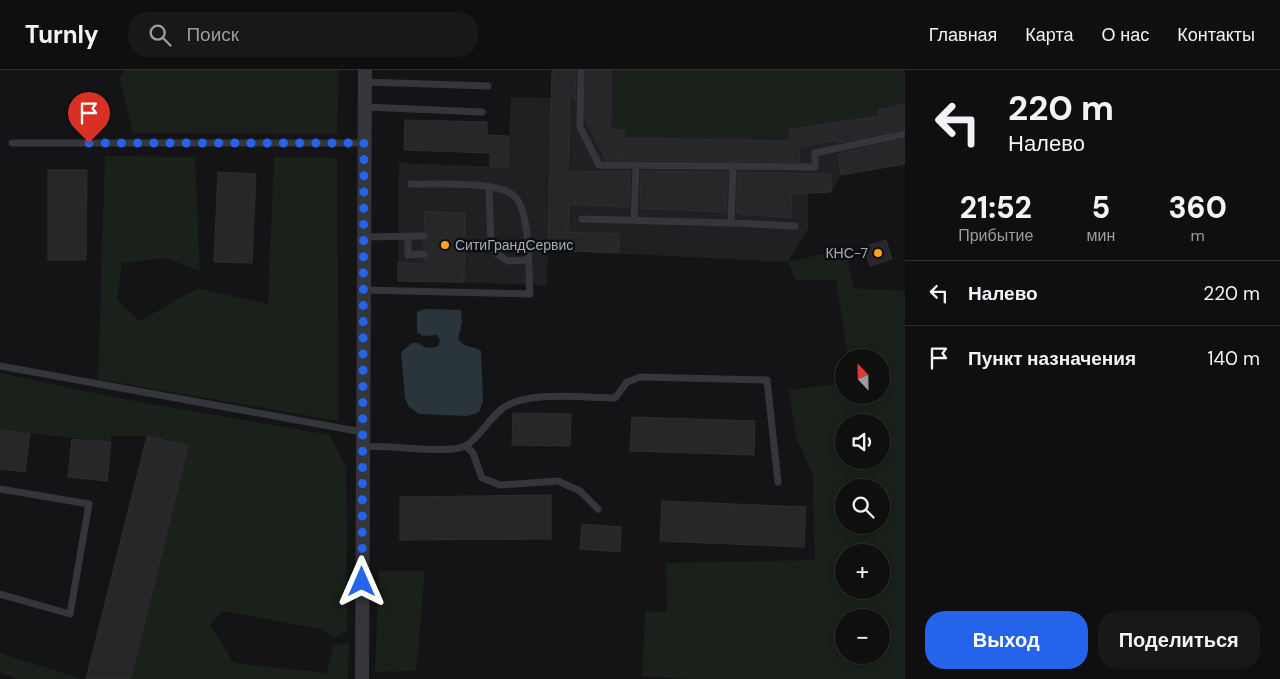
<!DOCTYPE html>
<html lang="ru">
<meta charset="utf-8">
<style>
:root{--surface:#0f0f10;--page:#181819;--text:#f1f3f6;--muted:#9b9c9f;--line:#2f2f30;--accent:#2563eb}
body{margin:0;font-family:"DM Sans",sans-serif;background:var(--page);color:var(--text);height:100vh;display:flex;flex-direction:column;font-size:19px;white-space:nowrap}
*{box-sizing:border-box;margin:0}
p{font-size:16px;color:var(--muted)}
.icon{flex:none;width:28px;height:28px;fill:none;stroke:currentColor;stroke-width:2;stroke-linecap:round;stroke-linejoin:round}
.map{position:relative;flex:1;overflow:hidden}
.details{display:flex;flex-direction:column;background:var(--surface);width:375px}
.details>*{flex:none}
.hud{background:#0f0f10;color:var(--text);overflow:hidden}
.needle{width:32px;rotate:338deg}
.controls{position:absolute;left:835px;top:279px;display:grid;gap:10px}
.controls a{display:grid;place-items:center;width:55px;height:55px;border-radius:50%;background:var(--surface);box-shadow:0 2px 8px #0003,0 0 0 1px var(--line);font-size:25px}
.pin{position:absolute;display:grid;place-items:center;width:42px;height:42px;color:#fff;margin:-51px -21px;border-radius:50% 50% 50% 0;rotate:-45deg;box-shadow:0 0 5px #0007}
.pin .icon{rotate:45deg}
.me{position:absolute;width:55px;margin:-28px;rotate:0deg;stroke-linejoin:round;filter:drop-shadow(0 0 4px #0008)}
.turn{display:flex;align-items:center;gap:18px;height:105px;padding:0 20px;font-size:22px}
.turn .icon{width:65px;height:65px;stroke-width:2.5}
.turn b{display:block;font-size:35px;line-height:42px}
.eta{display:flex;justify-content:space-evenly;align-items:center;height:85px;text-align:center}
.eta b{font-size:30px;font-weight:800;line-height:35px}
.cta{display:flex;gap:10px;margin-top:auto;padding:10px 20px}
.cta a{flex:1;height:58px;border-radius:20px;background:var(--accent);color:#fff;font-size:20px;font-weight:800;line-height:58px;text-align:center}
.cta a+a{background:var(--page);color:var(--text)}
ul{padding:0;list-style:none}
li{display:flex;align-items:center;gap:15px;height:65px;padding:0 20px;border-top:1px solid var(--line)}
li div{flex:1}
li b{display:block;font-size:19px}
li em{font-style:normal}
header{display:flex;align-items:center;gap:30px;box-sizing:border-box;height:70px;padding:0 25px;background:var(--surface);border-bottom:1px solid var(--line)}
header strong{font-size:24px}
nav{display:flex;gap:28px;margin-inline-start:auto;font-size:18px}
.search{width:350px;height:45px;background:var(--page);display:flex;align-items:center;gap:12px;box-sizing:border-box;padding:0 18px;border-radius:20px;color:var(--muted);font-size:19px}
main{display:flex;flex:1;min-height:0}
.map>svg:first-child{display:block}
.built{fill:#202023}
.green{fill:#19211a;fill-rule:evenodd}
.water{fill:#29343b}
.building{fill:#27272a;stroke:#2e2e32}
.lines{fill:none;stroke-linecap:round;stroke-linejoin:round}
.service{stroke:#34363b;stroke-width:7}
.minor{stroke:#34363b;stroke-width:14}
.route{stroke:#2563eb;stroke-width:9;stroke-dasharray:0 16.2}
.poi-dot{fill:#ffa223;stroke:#0f0f11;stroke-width:2}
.labels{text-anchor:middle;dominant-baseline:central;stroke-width:5;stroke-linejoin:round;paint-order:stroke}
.poi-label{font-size:14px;fill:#a4acb7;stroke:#0f0f11;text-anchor:start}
</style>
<header>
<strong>Turnly</strong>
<div class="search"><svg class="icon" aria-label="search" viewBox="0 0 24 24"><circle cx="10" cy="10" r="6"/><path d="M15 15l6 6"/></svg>Поиск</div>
<nav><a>Главная</a><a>Карта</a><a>О нас</a><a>Контакты</a></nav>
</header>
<main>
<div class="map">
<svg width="905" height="609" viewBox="0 0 905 609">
<rect width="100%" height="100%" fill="#141416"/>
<path class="built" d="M552,0H905V94L841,105L831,122L808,123V159L788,192L548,180L547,215L398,211L399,93L508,97L511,27L551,28Z"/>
<g class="green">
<path d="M124,0H338L337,64L133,63L119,7Z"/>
<path d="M613,0H905V33L877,38V44L788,58L787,69L624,66L627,58L613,57Z"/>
<path d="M105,86L195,87L200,201L165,188L122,193L117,230L140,251L198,218L268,234L274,87L337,88L338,351L98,309Z"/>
<path d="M845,179L854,218L905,221V609H688L642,606L645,541L667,542L666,493L815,490L813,404L796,368L789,320L844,313V325H881V288L848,287L836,210H796L788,192ZM881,352V390H844V352ZM844,418H881V455H844ZM881,482V520H844V482ZM844,548H881V585H844Z"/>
<path d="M0,303L129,330L330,365L346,398L347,560L334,568L320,559L223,541L210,555L234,593L327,603L333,576L349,572L348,609H130L188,376L147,366H111V372L0,360Z"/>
<path d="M379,501H425L416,601L375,602Z"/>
<path d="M0,583L82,609H18L0,602Z"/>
</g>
<path class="water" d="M425,239L461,240L462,253L458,268C463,279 473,275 481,281L483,331L479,342L467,346L419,344L409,337L405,328L401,282L412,273H418C424,278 430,279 438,276L440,270L437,265L424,266L417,263V242Z"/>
<g class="building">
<path d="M552,0H576L575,29L570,20L568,102L630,101L629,137L569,134L568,162L619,164V183L548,180Z"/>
<path d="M586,0H611L610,59L625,61L621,68L790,71V60L880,46L879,40L905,34V59L836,73L835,70L800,77L799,92L606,90L585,49Z"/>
<path d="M405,50L487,52V65L509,66L508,97L490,96V83L404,80Z"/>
<path d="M905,69V94L841,105L838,84Z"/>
<path d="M48,100H87L86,190H48Z"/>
<path d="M641,101L727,102L726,142L640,138Z"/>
<path d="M218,102L256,104L252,193L214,192Z"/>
<path d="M738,102L831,104V122L792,124L791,148L740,144L737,142Z"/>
<path d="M425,142L465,143L464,212L398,211V193L424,194V189L429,186L428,181L424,179V171L429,166L424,161Z"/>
<path d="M886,170L892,189L870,196L864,177Z"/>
<path d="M513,343L571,344L570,376L512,375Z"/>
<path d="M632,347L755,351L754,385L630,381Z"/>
<path d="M0,360L30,364L25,402L0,399Z"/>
<path d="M147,366L188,376L130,609H86Z"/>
<path d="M72,369L111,372L107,411L68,407Z"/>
<path d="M551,425V469L400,470V427Z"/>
<path d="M662,431L806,437L804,477L660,471Z"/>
<path d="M582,454L621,457L620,482L580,479Z"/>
</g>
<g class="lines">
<g class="service">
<path d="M581,0L580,57L599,95L815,97V83L905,64"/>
<path d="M365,12L488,16"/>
<path d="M365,37L482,42"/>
<path d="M12,73H364"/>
<path d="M733,96L731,153L795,156"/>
<path d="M489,117L491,177L498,185L508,191L528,190"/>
<path d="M582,149L731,153"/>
<path d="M634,150L636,95"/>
<path d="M364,167L424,166"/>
<path d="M408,167V185L424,184"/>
<path d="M363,220L530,224C528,202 531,140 514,126C497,110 435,115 411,114"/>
<path d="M0,296L362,362"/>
<path d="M466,376L473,383L482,408L500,415L558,411L580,421L598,439"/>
<path d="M363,377C388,374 446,385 465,376C478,370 490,347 503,338C528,320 584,328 615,328L627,312L640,307L767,310L778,412"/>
<path d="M0,419L89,434L70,544L0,524"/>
</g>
<path class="minor" d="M362,609L365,0"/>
</g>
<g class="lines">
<path class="route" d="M89,73H364L362,512"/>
</g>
<g class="poi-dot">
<circle cx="445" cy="175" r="5"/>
<circle cx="878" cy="183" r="5"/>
</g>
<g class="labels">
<g class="poi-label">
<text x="455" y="175">СитиГрандСервис</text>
<text x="868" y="183" text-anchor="end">КНС-7</text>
</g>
</g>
</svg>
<div class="controls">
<a><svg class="needle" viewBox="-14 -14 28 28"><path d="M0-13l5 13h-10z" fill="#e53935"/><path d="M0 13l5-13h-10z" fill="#9b9c9f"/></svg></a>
<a><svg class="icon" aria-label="sound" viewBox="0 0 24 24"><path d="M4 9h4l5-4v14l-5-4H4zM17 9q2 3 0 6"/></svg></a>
<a><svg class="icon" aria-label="search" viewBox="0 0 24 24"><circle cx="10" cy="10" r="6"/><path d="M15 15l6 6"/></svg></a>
<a>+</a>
<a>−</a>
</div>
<div class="pin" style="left:89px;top:73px;background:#d93025"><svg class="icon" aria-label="arrive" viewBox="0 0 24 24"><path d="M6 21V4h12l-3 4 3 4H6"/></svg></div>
<svg class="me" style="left:362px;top:512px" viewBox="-20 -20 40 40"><path d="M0-17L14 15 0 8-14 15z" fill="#2563eb" stroke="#fff" stroke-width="4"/></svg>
</div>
<section class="details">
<div class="hud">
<div class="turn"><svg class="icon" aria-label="left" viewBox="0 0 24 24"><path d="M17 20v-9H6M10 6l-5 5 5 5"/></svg><div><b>220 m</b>Налево</div></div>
</div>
<div class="eta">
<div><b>21:52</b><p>Прибытие</p></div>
<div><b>5</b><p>мин</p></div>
<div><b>360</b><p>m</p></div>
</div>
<ul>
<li><svg class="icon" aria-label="left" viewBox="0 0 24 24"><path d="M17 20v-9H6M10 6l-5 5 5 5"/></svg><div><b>Налево</b></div><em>220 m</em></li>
<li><svg class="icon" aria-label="arrive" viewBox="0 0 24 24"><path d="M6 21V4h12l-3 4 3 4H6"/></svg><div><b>Пункт назначения</b></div><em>140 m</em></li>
</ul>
<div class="cta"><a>Выход</a><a>Поделиться</a></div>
</section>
</main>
